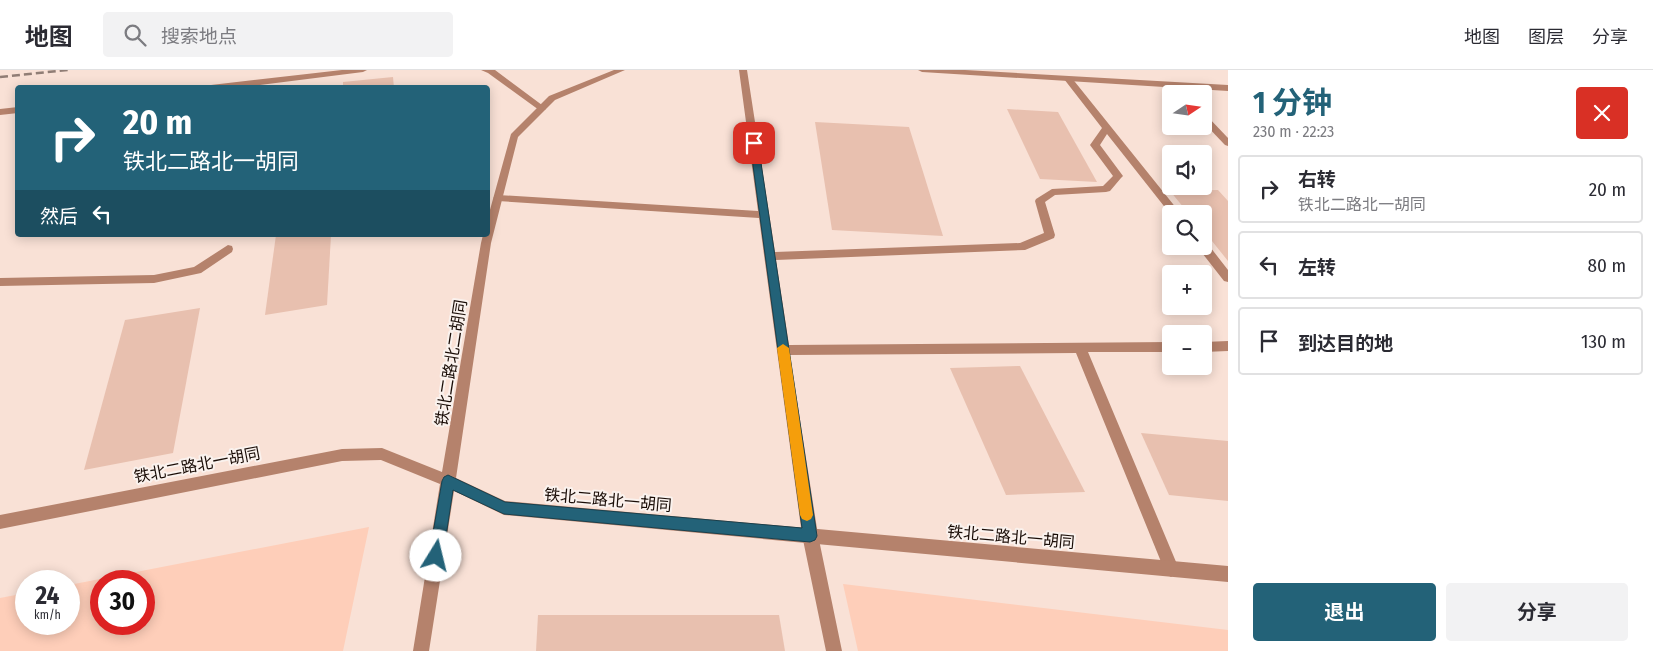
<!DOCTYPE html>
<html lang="zh">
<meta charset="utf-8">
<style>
:root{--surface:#fff;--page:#f2f2f3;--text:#2b2b33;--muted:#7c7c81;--line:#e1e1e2;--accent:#236278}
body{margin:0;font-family:"Fira Sans Condensed","Noto Sans SC",sans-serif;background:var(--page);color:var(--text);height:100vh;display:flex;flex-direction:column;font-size:19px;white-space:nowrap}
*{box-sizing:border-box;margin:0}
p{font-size:16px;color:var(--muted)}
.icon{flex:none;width:28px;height:28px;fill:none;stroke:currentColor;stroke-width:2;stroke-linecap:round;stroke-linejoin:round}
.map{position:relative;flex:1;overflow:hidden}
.drawer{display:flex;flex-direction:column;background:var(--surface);width:425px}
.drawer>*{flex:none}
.hud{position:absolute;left:15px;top:15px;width:475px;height:152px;border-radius:5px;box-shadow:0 2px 12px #0003;background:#236278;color:#fff;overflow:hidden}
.needle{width:32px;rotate:77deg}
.fabs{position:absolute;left:1162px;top:15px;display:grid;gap:10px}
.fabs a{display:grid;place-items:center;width:50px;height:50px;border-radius:5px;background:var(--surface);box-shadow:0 2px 12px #0003;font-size:25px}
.speed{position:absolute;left:15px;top:500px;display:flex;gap:10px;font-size:25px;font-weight:700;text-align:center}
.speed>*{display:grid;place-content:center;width:65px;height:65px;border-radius:50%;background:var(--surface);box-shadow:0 2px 12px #0003;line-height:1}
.speed small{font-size:12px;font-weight:400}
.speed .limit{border:8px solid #d22;background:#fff;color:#111}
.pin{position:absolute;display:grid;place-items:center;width:42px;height:42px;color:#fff;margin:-21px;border-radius:10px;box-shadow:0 2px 8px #0006}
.me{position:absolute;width:55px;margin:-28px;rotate:9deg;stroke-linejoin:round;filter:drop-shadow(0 0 4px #0008)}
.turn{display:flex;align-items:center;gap:18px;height:105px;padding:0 25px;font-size:22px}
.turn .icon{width:65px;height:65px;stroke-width:2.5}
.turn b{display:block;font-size:35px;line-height:42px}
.then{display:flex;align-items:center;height:48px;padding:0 25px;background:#0003;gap:10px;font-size:19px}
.round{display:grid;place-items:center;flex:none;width:52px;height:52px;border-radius:5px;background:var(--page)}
.headline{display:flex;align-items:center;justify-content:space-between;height:85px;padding:0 25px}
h1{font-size:30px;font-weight:700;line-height:38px;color:var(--accent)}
.primary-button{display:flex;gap:10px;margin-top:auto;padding:10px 25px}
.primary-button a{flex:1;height:58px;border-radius:5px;background:var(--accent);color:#fff;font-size:20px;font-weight:700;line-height:58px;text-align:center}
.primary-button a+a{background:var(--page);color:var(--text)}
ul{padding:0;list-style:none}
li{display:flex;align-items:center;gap:15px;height:68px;margin:0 10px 8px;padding:0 15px;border:2px solid var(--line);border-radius:5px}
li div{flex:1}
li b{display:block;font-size:19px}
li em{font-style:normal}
header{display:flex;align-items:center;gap:30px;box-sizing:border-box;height:70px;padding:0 25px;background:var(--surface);border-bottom:1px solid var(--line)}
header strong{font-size:24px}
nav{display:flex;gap:28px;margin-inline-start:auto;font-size:18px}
.search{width:350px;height:45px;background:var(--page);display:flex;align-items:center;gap:12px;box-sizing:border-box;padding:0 18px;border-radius:5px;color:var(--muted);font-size:19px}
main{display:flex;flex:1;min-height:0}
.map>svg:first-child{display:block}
.built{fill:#feceb9;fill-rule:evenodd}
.building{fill:#e8c0af}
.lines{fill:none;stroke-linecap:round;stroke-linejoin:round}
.lane{fill:#b5826c;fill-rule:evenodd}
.street{fill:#b5826c;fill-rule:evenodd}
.rail{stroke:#907d75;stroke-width:2.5;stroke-dasharray:8 4;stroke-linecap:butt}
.route{fill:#236278;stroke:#17404e}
.slow{fill:#f59e0b}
.labels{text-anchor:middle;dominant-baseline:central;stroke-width:4;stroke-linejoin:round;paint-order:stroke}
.street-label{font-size:16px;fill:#190c06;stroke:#faf2ee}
</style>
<header>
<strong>地图</strong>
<div class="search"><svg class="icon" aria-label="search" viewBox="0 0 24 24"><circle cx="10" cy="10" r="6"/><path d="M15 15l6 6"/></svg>搜索地点</div>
<nav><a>地图</a><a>图层</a><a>分享</a></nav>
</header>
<main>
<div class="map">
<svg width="1228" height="581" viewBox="0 0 1228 581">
<rect width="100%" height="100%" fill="#f9e1d6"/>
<g class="built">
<path d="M369,457L343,581H0V528L26,523V554H69V515ZM101,511H144V554H101Z"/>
<path d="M843,514L1228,560V581H858Z"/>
</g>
<g class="building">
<path d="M393,7L394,18H343V12Z"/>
<path d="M1007,39L1058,42L1097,112L1040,109Z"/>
<path d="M815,52L909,57L943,166L832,160Z"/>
<path d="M1218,120L1228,131V191L1204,161V144H1189L1170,121Z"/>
<path d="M276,165H331L327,235L265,245Z"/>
<path d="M200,238L173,383L84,400L125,250Z"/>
<path d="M1020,296L1085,422L1006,425L950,298Z"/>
<path d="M1141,363L1228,371V431L1169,425Z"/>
<path d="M538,545H779L785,581H536Z"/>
</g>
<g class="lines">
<g class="lane">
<path d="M342,0H367L363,2L237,18H207L211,15Z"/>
<path d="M481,0H495L546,38L545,40H539L488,3Z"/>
<path d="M739,0H747L775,182L1020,173L1044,163L1035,131L1036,129L1052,119L1103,116L1113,106L1090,75L1102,58L1064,9L1071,7L1181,144L1171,145L1107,64L1100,75L1123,106L1121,108L1110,121L1106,122L1055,125L1045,132L1055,165L1054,168L1025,180L776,190L789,275L1171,272V282H1088L1179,499L1176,504L1171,507L1166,504L1076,283L790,285L818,465L842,581H826L802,465L759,148L498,131L493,128L498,125L758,141Z"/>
<path d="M18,37V43L0,45V39Z"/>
<path d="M1204,173H1207L1228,200V212L1224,211L1199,179L1198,176H1204Z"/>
<path d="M228,175L232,176L233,179L232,182L201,203L154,213L0,216V208L154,205L194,197Z"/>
<path d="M1228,271V281L1204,282V272Z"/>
</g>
<g class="street">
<path d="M614,0H625L555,30L518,67L491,173L456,408L505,431L1228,496V512L504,445L454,421L429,581H413L440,414L381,390L342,391L0,459V445L342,379L382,378L442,402L481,173L483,165H488V147L511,64L549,26Z"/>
<path d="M918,0H965L1228,15V21L922,2Z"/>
<path d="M1204,45L1207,46L1228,68V76L1225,75L1204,53Z"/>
</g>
<path class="rail" d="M0,7L68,0"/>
</g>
<path class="route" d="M754,70L758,73L817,466L815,470L810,472L504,444L453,420L443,486L441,491L436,493L431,491L429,486L442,411L444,407L448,405L505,432L802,458L750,73Z"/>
<path class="slow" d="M783,274L789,278L813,445L811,449L807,451L802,449L800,445L777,278Z"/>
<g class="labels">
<g class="street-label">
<text transform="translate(451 293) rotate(-81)">铁北二路北二胡同</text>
<text transform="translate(197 395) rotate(-11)">铁北二路北一胡同</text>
<text transform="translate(608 430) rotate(5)">铁北二路北一胡同</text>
<text transform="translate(1011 467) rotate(5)">铁北二路北一胡同</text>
</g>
</g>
</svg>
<div class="fabs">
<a><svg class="needle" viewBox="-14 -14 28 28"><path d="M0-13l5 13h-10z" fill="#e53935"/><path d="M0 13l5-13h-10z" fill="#7c7c81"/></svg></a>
<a><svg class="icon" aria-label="sound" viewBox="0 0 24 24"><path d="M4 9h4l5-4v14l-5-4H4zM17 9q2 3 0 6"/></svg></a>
<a><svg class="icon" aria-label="search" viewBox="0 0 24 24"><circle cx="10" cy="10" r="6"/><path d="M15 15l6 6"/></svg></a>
<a>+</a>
<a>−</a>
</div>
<div class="speed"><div>24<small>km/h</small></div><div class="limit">30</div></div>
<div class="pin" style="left:754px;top:73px;background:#d93025"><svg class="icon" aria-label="arrive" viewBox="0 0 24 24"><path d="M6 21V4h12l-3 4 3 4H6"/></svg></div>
<svg class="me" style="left:436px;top:486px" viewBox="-20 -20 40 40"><circle r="19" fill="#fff"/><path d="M0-13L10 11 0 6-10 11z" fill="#236278"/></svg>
<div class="hud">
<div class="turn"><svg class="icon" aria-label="right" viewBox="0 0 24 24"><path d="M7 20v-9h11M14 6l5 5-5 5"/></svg><div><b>20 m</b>铁北二路北一胡同</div></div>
<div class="then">然后<svg class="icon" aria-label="left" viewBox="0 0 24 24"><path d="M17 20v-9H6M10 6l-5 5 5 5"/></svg></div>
</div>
</div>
<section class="drawer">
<div class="headline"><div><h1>1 分钟</h1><p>230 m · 22:23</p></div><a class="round" style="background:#d93025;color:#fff"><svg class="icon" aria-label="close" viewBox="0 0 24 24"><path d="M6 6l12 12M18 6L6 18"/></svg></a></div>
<ul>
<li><svg class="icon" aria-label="right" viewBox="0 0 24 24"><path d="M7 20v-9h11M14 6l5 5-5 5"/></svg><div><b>右转</b><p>铁北二路北一胡同</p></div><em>20 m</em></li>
<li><svg class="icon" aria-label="left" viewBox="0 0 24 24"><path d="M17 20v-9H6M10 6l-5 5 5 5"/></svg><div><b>左转</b></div><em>80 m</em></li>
<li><svg class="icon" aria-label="arrive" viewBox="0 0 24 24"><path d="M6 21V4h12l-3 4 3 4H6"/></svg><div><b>到达目的地</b></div><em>130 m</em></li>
</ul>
<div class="primary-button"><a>退出</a><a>分享</a></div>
</section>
</main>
